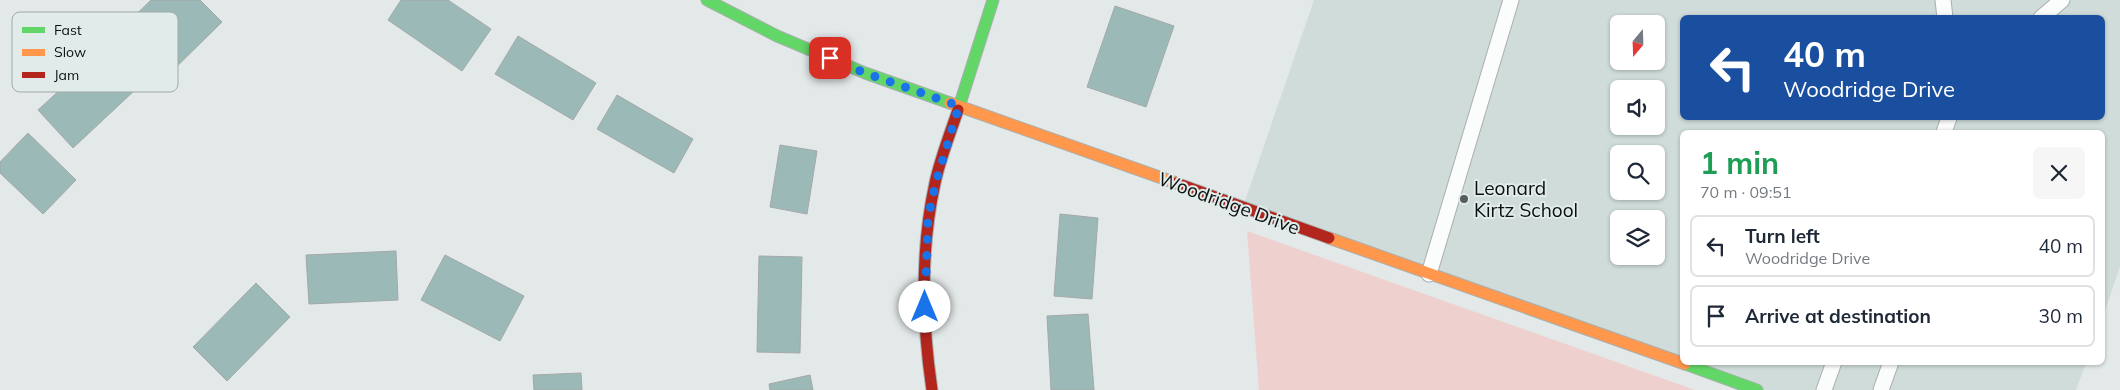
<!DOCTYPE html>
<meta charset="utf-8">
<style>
:root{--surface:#fff;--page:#f6f6f7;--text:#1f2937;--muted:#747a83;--line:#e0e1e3}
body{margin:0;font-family:Mulish,sans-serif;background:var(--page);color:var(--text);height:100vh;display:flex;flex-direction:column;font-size:19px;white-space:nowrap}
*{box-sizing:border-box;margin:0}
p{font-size:16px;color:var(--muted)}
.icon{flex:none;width:28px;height:28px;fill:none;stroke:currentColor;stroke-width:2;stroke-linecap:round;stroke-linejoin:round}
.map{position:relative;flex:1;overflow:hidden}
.side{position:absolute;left:1680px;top:130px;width:425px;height:235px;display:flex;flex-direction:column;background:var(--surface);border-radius:8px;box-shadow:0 1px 4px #0004}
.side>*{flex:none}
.banner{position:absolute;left:1680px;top:15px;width:425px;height:105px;border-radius:8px;box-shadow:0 1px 4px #0004;background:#1a4fa0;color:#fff;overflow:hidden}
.needle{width:32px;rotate:199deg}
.fabs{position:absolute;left:1610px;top:15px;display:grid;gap:10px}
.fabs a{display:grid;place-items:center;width:55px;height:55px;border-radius:8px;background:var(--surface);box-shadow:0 1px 4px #0004;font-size:25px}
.pin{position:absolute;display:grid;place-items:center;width:42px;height:42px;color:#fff;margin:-21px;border-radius:10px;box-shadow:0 2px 8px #0006}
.me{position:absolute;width:55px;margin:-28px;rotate:0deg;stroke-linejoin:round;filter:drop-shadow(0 0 4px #0008)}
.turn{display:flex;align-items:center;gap:18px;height:105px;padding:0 20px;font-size:22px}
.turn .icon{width:65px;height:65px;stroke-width:2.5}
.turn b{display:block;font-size:35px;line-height:42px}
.round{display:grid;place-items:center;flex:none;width:52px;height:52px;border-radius:8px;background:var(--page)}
.head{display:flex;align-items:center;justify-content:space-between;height:85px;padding:0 20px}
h1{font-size:30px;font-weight:700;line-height:38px;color:#1e9e55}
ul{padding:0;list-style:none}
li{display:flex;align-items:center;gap:15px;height:62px;margin:0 10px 8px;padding:0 10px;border:2px solid var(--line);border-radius:8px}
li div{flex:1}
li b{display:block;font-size:19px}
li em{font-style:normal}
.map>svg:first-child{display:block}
.built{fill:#cfdcda;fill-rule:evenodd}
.green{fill:#eed1ce}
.building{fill:#9bbab7;stroke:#a4a8a8}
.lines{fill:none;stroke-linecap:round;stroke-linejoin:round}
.lane-casing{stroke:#abafaf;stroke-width:17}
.fast-casing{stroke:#abafaf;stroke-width:13}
.slow-casing{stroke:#abafaf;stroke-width:13}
.jam-casing{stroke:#abafaf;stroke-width:13}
.lane{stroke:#fbfcfc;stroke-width:15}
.fast{stroke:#63d668;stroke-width:11}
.slow{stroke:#ff974d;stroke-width:11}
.jam{stroke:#b3261e;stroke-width:11}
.route{stroke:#1a73e8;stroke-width:9;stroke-dasharray:0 16.2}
.poi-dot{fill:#585c5c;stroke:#e0ebea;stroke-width:2}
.labels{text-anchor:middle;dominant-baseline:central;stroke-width:4;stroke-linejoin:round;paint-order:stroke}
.poi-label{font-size:19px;fill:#0d1010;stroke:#e0ebea;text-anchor:start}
.street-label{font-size:19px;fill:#0d1010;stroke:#e0ebea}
.key{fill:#e0ebea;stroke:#a1a9a9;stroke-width:1}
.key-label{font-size:14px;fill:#0d1010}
</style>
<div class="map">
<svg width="2120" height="390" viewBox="0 0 2120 390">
<rect width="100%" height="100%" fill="#e3e8e8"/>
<path class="built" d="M1314,0H2120V267L2103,316L2102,132H1682V362L2086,363L2076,390H1757L1243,207ZM1682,18H2102V118H1682ZM1619,24H1656V61H1619ZM1619,89H1656V126H1619ZM1619,154H1656V191H1619ZM1619,219H1656V256H1619Z"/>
<path class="green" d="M1247,231L1695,390H1259Z"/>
<g class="building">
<path d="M151,0H200L222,22L163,80L117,33Z"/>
<path d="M401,0H448L491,29L462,71L388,20Z"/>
<path d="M1115,6L1174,26L1146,107L1087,87Z"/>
<path d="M518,36L596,83L573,120L495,74Z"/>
<path d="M100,53L135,90L73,148L38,110Z"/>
<path d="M617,95L693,139L674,173L597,129Z"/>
<path d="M28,133L76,180L43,214L0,173V162Z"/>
<path d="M780,145L817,151L807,214L770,207Z"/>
<path d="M1060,214L1098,218L1092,299L1054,296Z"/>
<path d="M396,251L398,300L309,304L306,255Z"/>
<path d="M445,255L524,296L500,341L421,300Z"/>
<path d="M759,256L802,257L800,353L757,352Z"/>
<path d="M256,283L290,317L227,381L193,347Z"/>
<path d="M1088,314L1094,390H1051L1047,316Z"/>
<path d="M581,373L582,390H534L533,375Z"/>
<path d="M810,375L813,390H770L769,384Z"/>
</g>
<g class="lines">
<g class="lane-casing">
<g id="lane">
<path d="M1943,0L1945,18"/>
<path d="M2041,18L2062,0"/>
<path d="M1944,132L1949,118"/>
<path d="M1429,274L1511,0"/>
<path d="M1824,390L1834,362"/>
<path d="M1881,390L1891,362"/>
</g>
</g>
<g class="fast-casing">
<g id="fast">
<path d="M707,0L777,36L865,73L950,103"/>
<path d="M958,110L993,0"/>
<path d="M1685,364L1757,390"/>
</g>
</g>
<g class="slow-casing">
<g id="slow">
<path d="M950,103L1176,183"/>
<path d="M1329,238L1685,364"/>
</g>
</g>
<g class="jam-casing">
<g id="jam">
<path d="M1176,183L1329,238"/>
<path d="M932,390C922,322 920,251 935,183C940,159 950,134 958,110"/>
</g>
</g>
<use href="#lane" class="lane"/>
<use href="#fast" class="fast"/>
<use href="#slow" class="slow"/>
<use href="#jam" class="jam"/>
</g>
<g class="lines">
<path class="route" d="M830,58L865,73L959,106L936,182L928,218L925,307"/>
</g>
<circle class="poi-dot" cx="1464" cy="199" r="5"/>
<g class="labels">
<g class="poi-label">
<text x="1474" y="188">Leonard<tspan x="1474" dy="22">Kirtz School</tspan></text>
</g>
<g class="street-label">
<text transform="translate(1229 203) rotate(20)">Woodridge Drive</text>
</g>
</g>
<rect x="12" y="12" width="166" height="80" rx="8" class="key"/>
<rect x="22" y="27" width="23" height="6" fill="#63d668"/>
<rect x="22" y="49" width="23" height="7" fill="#ff974d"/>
<rect x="22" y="72" width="23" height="6" fill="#b3261e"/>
<g class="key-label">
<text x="54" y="35">Fast</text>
<text x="54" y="57">Slow</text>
<text x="54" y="80">Jam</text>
</g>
</svg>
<div class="fabs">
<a><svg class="needle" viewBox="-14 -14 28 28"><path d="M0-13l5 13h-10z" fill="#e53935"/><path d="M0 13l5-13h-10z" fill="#747a83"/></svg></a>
<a><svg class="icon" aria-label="sound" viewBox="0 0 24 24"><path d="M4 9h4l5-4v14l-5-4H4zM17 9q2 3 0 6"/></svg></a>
<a><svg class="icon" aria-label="search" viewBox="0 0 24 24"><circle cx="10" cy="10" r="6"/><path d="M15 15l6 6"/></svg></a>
<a><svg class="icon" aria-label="layers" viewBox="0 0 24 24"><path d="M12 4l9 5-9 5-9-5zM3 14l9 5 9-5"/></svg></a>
</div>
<div class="pin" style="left:830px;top:58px;background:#d93025"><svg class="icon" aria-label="arrive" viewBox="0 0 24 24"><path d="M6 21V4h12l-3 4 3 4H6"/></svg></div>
<svg class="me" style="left:925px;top:307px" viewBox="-20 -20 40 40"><circle r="19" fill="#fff"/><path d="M0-13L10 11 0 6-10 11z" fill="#1a73e8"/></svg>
<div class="banner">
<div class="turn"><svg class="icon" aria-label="left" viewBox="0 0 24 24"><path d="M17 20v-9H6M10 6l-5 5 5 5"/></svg><div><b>40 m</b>Woodridge Drive</div></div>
</div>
<section class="side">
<div class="head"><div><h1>1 min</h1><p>70 m · 09:51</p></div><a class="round"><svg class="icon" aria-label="close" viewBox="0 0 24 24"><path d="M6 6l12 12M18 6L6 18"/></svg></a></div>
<ul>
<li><svg class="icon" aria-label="left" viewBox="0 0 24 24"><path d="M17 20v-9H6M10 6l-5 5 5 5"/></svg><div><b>Turn left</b><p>Woodridge Drive</p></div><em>40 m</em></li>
<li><svg class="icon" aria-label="arrive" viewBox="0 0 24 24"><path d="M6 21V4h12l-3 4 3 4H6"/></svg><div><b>Arrive at destination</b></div><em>30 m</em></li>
</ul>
</section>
</div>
